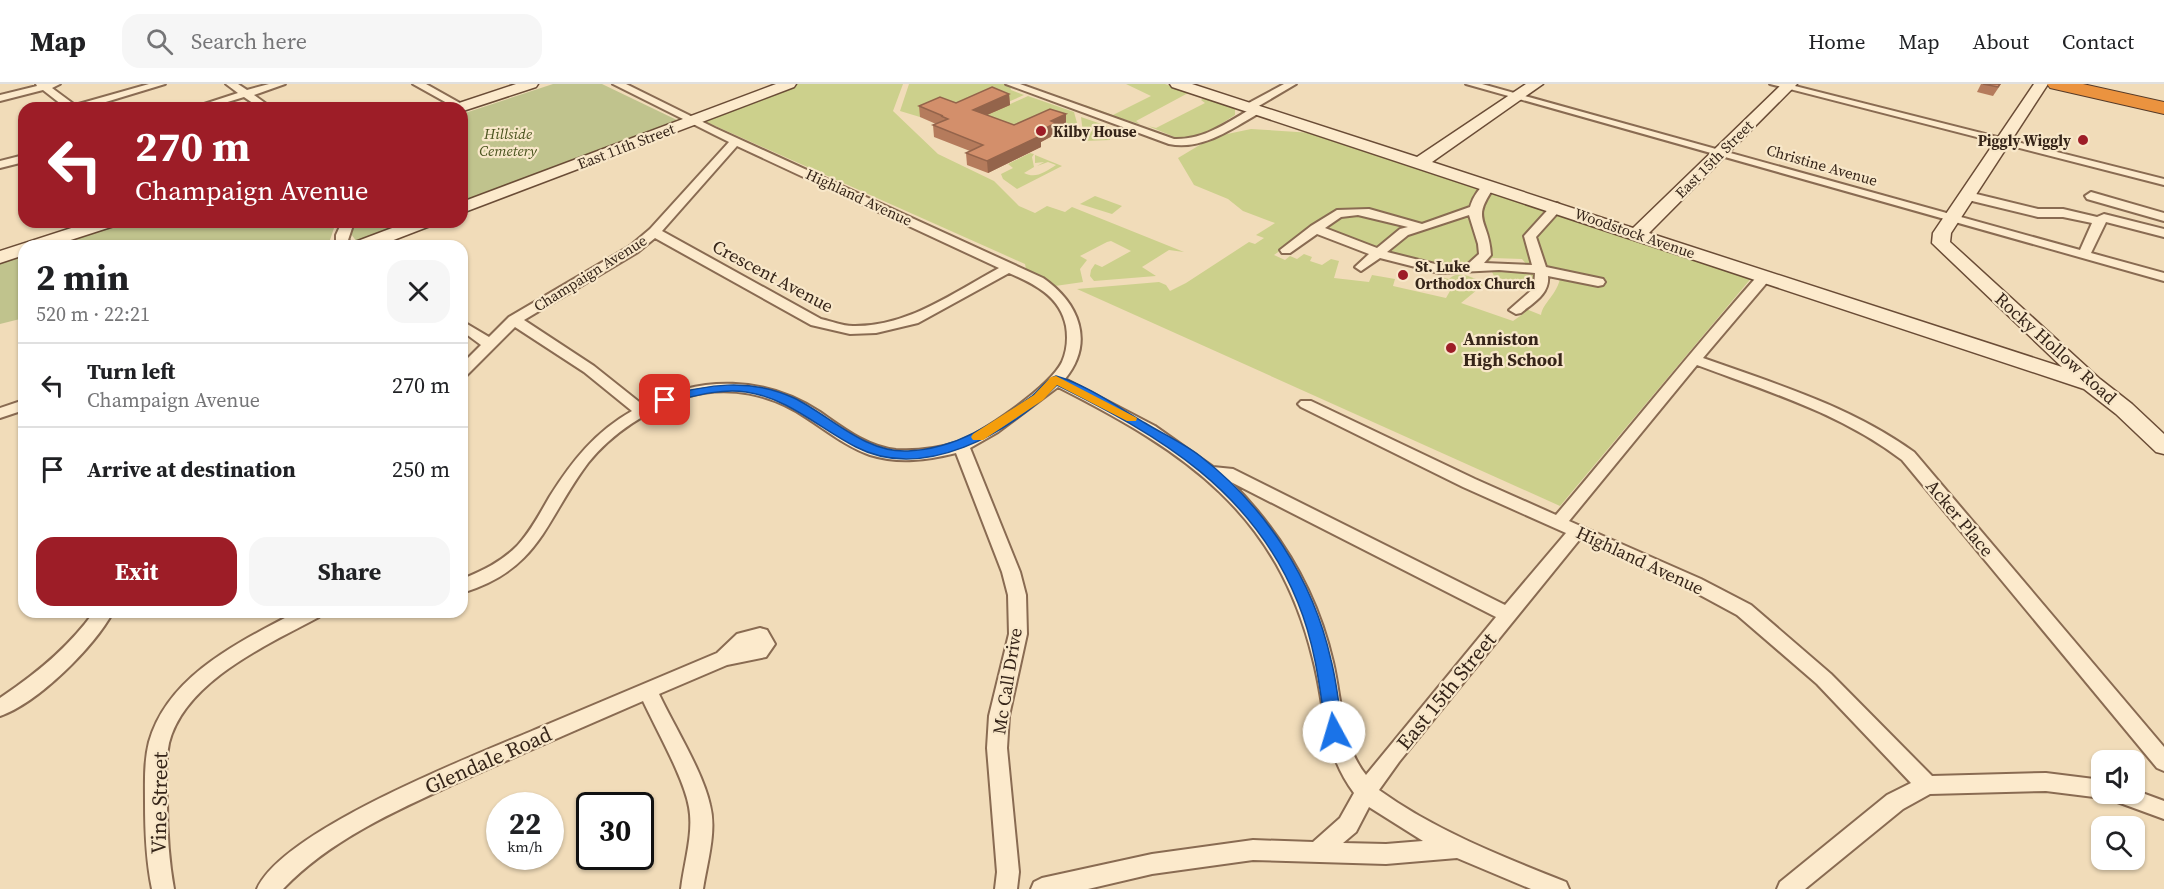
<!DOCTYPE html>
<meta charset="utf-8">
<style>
:root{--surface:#fff;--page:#f6f6f6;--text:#202124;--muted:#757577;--line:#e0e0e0;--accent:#9d1d27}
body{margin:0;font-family:"Source Serif 4",serif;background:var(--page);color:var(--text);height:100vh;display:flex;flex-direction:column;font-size:22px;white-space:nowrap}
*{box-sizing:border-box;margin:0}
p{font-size:20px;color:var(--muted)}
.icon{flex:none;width:33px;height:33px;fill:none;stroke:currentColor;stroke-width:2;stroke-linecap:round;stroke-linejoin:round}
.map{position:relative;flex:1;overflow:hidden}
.details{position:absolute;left:18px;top:156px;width:450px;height:378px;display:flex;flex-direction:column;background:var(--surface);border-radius:18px;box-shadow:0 2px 4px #0004}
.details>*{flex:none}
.banner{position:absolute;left:18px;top:18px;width:450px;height:126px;border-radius:18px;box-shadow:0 2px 4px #0004;background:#9d1d27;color:#fff;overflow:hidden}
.controls{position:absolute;left:2091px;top:666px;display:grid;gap:12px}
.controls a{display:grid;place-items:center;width:54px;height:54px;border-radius:12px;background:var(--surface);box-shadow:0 2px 4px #0004;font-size:30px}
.speed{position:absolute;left:486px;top:708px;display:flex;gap:12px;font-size:30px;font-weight:700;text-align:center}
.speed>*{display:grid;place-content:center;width:78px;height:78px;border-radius:50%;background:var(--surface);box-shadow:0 2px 4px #0004;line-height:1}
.speed small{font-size:15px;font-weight:400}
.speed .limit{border:3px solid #111;border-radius:9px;background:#fff;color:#111}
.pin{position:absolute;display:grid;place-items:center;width:51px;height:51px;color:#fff;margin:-26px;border-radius:12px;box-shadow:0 3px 9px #0006}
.me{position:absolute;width:66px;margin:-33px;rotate:354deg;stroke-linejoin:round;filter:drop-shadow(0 0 4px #0008)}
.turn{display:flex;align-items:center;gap:21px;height:126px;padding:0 18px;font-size:27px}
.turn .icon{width:78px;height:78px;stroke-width:2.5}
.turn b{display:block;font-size:42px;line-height:51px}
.round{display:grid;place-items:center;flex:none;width:63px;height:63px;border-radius:18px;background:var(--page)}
.headline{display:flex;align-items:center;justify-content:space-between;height:102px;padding:0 18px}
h1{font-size:36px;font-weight:700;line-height:45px}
.cta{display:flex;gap:12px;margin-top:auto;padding:12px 18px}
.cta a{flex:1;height:69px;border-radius:18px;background:var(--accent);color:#fff;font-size:24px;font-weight:700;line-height:69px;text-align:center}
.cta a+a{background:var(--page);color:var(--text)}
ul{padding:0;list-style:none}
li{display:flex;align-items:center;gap:18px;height:84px;padding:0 18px;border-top:2px solid var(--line)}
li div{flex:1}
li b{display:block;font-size:22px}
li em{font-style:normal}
header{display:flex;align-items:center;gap:36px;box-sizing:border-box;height:84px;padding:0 30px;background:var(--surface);border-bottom:2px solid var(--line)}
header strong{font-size:28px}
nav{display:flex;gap:33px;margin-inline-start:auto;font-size:21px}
.search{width:420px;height:54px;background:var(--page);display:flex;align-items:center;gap:15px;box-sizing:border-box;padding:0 21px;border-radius:18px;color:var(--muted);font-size:22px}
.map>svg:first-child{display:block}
.green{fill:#ccd08c}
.cemetery{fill:#c0c38d}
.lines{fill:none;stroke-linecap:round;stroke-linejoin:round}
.street-casing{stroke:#896b52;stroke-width:4}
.secondary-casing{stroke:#6a4c36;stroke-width:3}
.highway-casing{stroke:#553a28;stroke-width:2}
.street{fill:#fceacc;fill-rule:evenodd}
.secondary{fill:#fceacc;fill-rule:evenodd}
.highway{fill:#eb933f;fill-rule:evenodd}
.wall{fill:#b57b5c}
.shaded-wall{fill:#94644b}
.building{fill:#d38f6b;stroke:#94644b;stroke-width:1.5}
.route{fill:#1a73e8;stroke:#114b97;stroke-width:1.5}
.slow{fill:#f59e0b}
.poi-dot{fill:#9d1d27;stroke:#f8e7c9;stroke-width:2}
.labels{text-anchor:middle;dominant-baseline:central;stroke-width:4.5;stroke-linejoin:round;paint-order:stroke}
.far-poi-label{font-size:15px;font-weight:bold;fill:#362519;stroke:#f8e7c9;text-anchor:start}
.far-park-label{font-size:15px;font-style:italic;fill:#4a541e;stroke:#f8e7c9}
.far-street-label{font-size:15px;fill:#362519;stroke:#f8e7c9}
.street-label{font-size:18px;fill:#362519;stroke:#f8e7c9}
.poi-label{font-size:18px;font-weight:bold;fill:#362519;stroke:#f8e7c9;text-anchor:start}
.near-street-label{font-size:21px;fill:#362519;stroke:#f8e7c9}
</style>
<header>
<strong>Map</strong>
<div class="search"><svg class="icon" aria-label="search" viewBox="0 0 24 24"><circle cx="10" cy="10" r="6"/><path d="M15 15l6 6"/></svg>Search here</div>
<nav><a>Home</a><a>Map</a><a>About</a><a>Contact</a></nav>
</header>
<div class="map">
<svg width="2164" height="805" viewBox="0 0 2164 805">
<rect width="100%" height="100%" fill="#f1dcb9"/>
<g class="green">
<path d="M797,0H903L893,27L938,70L994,97L1019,122L1035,129L1047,122L1065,128L1072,123L1184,168L1169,166L1142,183L1156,192L1094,197L1090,192L1091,186L1095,180L1102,183L1131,167L1111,157L1107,158L1080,172L1087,176L1080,185L1083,198L1055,202L1026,185L1025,180L702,36Z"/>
<path d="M909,0H1006L1010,1L1011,6L1024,11L1008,18L1010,16L1003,13L920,33L900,27Z"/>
<path d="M1126,0H1165L1190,8L1136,37L1140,40L1082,23L1085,21L1113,31L1151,12Z"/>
<path d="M1028,12L1074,28L1077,39L1055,48L1027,47L973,37Z"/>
<path d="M1204,14L1235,24V31L1199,54H1177L1148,42L1156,44L1205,19L1201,16Z"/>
<path d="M1081,33L1107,42L1110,56L1084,57Z"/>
<path d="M1251,45L1313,49L1483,104L1472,115L1470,123L1424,140L1362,127L1342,126L1331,130L1274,171L1285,176L1290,172L1297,175L1304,170L1312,173L1310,177L1322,181L1331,175L1339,177L1334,194L1369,198L1372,191L1395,195L1393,202L1446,214L1450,207L1439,202L1441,193L1449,195C1459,186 1469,193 1481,197L1479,199L1483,201L1461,219L1513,237L1523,230L1526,225L1541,231C1543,218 1557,212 1561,191L1600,201L1605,196L1544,185L1535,153L1556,127L1753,192L1560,422L1077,205L1159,198L1166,201L1170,207L1186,199L1249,158L1255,160L1264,154L1256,151L1275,139L1243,127L1228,115L1194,101L1178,74L1213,53Z"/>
<path d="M1030,69L1034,70L1032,73L1034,83L1024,89C1036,95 1045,88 1056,81L1048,78L1037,82L1044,78L1035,79V71L1062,82L1017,105L1003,95L1001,90L1013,84L1008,80Z"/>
<path d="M1491,106L1544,124L1543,132L1530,145L1534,181H1527L1522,175L1492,174L1488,179L1486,178C1494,156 1482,144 1479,121Z"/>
<path d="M1095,112L1122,122L1112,130L1080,120Z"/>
<path d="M1470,129L1480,169C1461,195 1415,175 1390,169L1387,166L1403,152Z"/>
<path d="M1357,130L1401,141L1405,144L1375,164L1322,145L1341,131Z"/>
<path d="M1491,186L1531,188L1536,192L1535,199L1521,202L1494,192Z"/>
</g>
<g class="cemetery">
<path d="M553,0H602L679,37L462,118V30Z"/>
<path d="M125,138H336L328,162H52Z"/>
<path d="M354,138H410L357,158L351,150Z"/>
<path d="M24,171V234L0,240V179Z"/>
</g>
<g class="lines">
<g class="street-casing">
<g id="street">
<path d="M36,0H60L52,4L75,21L149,0H165L86,24H66L43,6L0,17V11L37,2Z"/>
<path d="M226,0H238L247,6L269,0H285L254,11L272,24H260L244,13L208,24H192L238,9Z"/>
<path d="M413,0H426L467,23L462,26V24H456Z"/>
<path d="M613,0H626L715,44L1043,194C1079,219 1095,258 1065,295L1155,342L1213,383L1233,385L1505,521L1566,449L1463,403L1301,323L1298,320L1301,317H1311L1475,395L1556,431C1625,350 1690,268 1760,189H1770L1772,192L1770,195L1703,274C1776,300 1850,322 1914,368L2164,663V687L2157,684L1902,376C1840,329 1769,308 1697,281L1569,437L1701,495L1751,521L1831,590L1932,692L2046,689L2102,696V710H2134V706L2164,717V735L2112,716L2110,711L2102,714L2046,707L1930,710L1903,725L1805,805H1777L1780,798L1887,711L1911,699L1817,600L1737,531L1689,505L1580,455L1399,678L1379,706C1436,747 1501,772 1566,798L1569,805H1531L1457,774L1386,780L1253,776L1152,790L1088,805H1031L1034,798L1042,794L1152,770L1253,756L1313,758L1340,734L1354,709C1322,666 1326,624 1313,575C1277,428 1186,368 1058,303L998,348L970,364L1020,488L1026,511L1027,550L1009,632L1007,664L1019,788L1017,805H995L997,788L987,664L989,632L1009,550L1008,511L1002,488L956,369C928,376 899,380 870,371C847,363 827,347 807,334C772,310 728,300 686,313C649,325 612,349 588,379C545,436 541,485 462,509V495C482,487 501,478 517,462C531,447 540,429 550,412C572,377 595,348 632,327L584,288L515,243L467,291L462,292V280L481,261L462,247V237L489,253L509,233L630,162L650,145L729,58ZM737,62L999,184C953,209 907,243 853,242C842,242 831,237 821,235L662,147ZM655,154L811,241L850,250L876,249L918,239L1009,189C1034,200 1060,212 1066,242C1068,254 1067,267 1062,278C1049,304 982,349 955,359C936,365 915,367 896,366C867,363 843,344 820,328C765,292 701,291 643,321L594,282L524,236L638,168ZM1231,398L1496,533L1366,691C1341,660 1342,616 1333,578C1317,508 1281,448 1231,398ZM1369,723L1423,757L1386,760L1343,759L1356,748Z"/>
<path d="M1006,0H1020L1174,55C1203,56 1225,40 1249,26L1245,25V21L1284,0H1296L1257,23L1261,24V28C1233,44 1202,67 1169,60Z"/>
<path d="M1466,0H1482L2080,166L2092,139L2063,133H2038L1964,115L1962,112L1968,108L2038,125H2063L2097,133L2104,130L2164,145V153L2106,138L2091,169L2164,189V197Z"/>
<path d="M1770,0H1787L2164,95V101Z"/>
<path d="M24,71V78L0,84V77Z"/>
<path d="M1490,98L1496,101C1469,137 1489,134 1491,171L1484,179L1532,181L1524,152L1553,120L1557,119L1563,123L1536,153L1546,183L1603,195L1605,198L1603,201L1598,202L1548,192C1550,210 1533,219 1521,229L1516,230L1509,226L1534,204L1535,189L1499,186L1439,189L1380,174L1361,187L1355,183L1369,170L1317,150L1290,169H1282L1280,166L1311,142L1337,126L1369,125L1422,140L1470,123C1473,113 1480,101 1490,98ZM1358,131L1408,143L1400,145L1377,164L1325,144L1341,133ZM1469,131L1478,160L1479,170L1468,180L1439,181L1387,168L1408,151Z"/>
<path d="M2091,108L2164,129V137L2087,115L2085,112Z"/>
<path d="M342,138H354L348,156L355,162H340L336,158V151Z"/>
<path d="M24,316V326L0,334V324Z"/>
<path d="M94,528H113C94,563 38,619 0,632V614C36,590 69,563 94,528Z"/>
<path d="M296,528H321L319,533C267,561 185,597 169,659C165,679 166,699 167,719C167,748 169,777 174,805H152C146,776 145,747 145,718C145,698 144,678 149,658C168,591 240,558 296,528Z"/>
<path d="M760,544L767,546L775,560L766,573L727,581L659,610C674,642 703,688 710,721C717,747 707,779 703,805H681C684,779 694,749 689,723C684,694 656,645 643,617C579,645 516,672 454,700C393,728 330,756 283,805H257C284,744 481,669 546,641C603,617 660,593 717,569L737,550Z"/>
</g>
</g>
<g class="secondary-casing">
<g id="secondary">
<path d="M516,0H538L536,3L463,27L462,24H450L453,21Z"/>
<path d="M776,0H796L794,3L462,129V118Z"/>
<path d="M1170,0H1192L1417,73L1526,0H1543L1432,78L1633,144L1782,0H1797L1649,149L2062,283L1932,159L1933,149L2034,0H2048L1951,149L1950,158L2100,295L2132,320L2164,350V370L2156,368L2116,330L2084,305L1172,3Z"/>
<path d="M90,138H117L114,142L52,162H24V171L0,179V167Z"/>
<path d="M408,138H433L430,142L378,162H352L355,158Z"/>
</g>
</g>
<g class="highway-casing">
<path id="highway" d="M2047,0H2083L2164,18V30L2050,4Z"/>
</g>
<use href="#street" class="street"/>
<use href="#secondary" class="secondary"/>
<use href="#highway" class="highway"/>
</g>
<g class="wall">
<path d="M1981,0H2001L1993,12L1977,8Z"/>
<path d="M1009,10L1010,21L987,31L1014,41L1066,30V42L1056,47V50L1041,58V63L988,89L967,81L966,69L970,67L934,53L933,41L936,40L920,33L919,22L956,19Z"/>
</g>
<g class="shaded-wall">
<path d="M1009,10L1010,21L973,37V26Z"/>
<path d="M1066,30V42L1056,47V50L1041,58V63L988,89L987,77L1035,49L1051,37Z"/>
</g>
<g class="building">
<path d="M1983,0H2000L1998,3Z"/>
<path d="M992,3L1009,10L973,26L1014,41L1050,25L1066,30L1051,37L1056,39L1035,49L1040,52L987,77L966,69L983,61L933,41L948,35L941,32H943L919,22L940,13L956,19Z"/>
</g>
<path class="route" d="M1056,292C1085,300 1118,323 1145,339C1163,350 1183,359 1200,372C1265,422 1313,495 1331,576C1337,599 1339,624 1343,648L1340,653L1334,655L1328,653L1326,648C1320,604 1315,560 1298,519C1253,407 1161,352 1057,301C1010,349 923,398 856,363C819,344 788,314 746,308C719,304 691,313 665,319L659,316L660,313C707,301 748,293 794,314C831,332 864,369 908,367C957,365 994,339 1032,312C1040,306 1046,295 1056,292Z"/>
<path class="slow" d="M1056,292L1137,334L1136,337H1127L1057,301L1043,316L983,356H973L971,353L973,350L1034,311L1051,293Z"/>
<g class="poi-dot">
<circle cx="1041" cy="47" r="6"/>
<circle cx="2083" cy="56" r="6"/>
<circle cx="1403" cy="191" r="6"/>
<circle cx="1451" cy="264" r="6"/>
</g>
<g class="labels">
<g class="far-poi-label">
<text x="1053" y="47">Kilby House</text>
<text x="2071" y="56" text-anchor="end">Piggly Wiggly</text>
<text x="1415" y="182">St. Luke<tspan x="1415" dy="17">Orthodox Church</tspan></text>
</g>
<g class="far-park-label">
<text x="508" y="49">Hillside<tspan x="508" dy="17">Cemetery</tspan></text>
</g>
<g class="far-street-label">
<text transform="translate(626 62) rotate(-21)">East 11th Street</text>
<text transform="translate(1714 75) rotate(-45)">East 15th Street</text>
<text transform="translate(1822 81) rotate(16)">Christine Avenue</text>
<text transform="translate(859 113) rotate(25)">Highland Avenue</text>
<text transform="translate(1635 149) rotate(19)">Woodstock Avenue</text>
<text transform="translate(590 189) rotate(-32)">Champaign Avenue</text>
</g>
<g class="street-label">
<text transform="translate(773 192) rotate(28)">Crescent Avenue</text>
<text transform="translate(2056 264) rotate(42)">Rocky Hollow Road</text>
<text transform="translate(1960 434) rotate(50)">Acker Place</text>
<text transform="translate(1640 476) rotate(25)">Highland Avenue</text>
<text transform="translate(1007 597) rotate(-81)">Mc Call Drive</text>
</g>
<g class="poi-label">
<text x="1463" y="254">Anniston<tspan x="1463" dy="21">High School</tspan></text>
</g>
<g class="near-street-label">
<text transform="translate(1446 607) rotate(-51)">East 15th Street</text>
<text transform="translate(488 676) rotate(-24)">Glendale Road</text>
<text transform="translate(159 719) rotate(-89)">Vine Street</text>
</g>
</g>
</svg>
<div class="controls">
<a><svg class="icon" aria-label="sound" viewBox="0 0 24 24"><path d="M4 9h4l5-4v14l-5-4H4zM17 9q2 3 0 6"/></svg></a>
<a><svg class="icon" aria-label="search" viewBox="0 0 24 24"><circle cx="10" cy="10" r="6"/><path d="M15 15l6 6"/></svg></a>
</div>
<div class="speed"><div>22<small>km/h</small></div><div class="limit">30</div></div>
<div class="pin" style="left:665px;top:316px;background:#d93025"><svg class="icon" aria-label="arrive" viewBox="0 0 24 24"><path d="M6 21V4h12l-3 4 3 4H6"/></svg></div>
<svg class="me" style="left:1334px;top:648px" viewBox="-20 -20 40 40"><circle r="19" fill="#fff"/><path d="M0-13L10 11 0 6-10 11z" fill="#1a73e8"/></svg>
<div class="banner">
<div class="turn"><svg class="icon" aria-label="left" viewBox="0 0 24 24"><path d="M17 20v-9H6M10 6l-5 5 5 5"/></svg><div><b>270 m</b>Champaign Avenue</div></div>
</div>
<section class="details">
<div class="headline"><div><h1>2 min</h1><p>520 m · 22:21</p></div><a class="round"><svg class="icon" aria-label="close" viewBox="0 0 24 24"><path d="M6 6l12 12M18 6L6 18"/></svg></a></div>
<ul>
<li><svg class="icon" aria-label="left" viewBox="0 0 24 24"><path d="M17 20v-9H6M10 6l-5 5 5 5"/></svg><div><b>Turn left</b><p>Champaign Avenue</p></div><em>270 m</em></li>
<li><svg class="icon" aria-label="arrive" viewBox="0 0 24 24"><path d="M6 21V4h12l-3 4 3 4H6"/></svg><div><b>Arrive at destination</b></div><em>250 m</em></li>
</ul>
<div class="cta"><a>Exit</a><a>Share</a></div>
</section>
</div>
